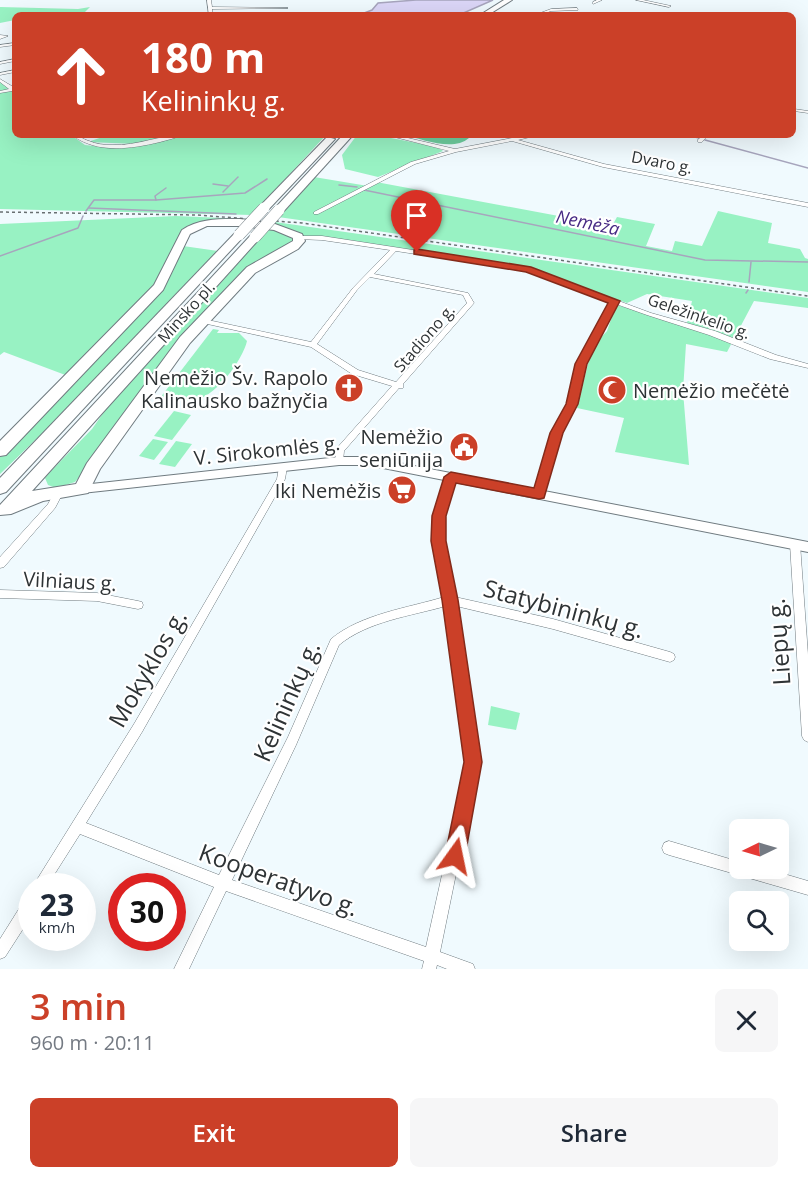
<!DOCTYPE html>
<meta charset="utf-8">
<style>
:root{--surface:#fff;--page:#f6f6f7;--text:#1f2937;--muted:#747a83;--accent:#cb4028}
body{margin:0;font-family:"Open Sans",sans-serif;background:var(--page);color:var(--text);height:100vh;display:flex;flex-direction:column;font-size:22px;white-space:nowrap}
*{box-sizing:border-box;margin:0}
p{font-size:20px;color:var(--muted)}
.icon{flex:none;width:33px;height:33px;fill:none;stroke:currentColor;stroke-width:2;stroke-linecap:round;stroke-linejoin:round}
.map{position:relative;height:969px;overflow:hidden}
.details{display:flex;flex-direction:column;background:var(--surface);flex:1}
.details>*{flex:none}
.guide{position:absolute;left:12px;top:12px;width:784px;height:126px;border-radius:9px;box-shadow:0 6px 24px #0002;background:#cb4028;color:#fff;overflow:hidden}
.needle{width:39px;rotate:265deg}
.buttons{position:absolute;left:729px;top:819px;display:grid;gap:12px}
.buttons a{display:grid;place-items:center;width:60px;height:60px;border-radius:9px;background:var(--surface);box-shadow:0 6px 24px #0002;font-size:30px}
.speed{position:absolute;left:18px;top:873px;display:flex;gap:12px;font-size:30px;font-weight:700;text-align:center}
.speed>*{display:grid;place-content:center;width:78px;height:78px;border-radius:50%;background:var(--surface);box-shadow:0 6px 24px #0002;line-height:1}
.speed small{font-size:15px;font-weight:400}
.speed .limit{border:9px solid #d22;background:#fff;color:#111}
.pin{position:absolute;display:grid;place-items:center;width:51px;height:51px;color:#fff;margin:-62px -26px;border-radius:50% 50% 50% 0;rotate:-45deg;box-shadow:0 0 6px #0007}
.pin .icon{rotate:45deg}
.me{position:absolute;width:66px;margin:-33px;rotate:12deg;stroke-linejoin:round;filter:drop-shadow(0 0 4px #0008)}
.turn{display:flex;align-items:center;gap:21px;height:126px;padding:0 30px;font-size:27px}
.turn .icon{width:78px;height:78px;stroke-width:2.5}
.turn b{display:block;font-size:42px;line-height:51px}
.round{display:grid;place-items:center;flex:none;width:63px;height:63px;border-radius:9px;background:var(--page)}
.overview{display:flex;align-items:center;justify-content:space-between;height:102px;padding:0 30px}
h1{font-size:36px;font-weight:600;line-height:45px;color:var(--accent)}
.button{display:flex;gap:12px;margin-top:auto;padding:12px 30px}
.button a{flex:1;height:69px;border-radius:9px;background:var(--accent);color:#fff;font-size:24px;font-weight:600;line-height:69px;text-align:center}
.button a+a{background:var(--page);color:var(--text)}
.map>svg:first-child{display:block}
.green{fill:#98f2c3}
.forest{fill:#6dcc9d}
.water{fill:#dbd6f7;stroke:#a7a5bd;stroke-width:1.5}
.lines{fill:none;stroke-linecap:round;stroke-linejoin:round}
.stream{stroke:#a7a5bd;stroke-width:1.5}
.street-casing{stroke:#707b80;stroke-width:1}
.secondary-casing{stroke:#707b80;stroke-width:2}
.highway-casing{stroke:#707b80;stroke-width:2}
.street{fill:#fff;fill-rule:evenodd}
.secondary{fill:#fff;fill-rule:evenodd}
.highway{fill:#fff;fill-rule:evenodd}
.rail{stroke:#686f71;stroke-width:1.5;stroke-dasharray:3 3;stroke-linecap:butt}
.highway-bridge-casing{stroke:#707b80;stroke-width:12;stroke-linecap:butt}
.highway-bridge{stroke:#fff;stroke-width:11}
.route{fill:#cb4028;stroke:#842a1a;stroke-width:1.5}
.labels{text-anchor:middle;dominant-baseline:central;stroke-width:4.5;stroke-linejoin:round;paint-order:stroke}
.far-street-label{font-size:16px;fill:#2e3335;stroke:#fff}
.far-water-label{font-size:18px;font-style:italic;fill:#472a84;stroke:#fff}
.poi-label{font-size:20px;fill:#2e3335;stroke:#fff;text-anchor:end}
.street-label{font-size:20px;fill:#2e3335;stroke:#fff}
.near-street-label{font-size:24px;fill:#2e3335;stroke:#fff}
</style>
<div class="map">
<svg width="808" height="969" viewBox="0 0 808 969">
<rect width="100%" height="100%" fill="#f0fafe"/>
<g class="green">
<path d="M0,7L78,9L90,7L82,15H15V20L0,23Z"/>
<path d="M0,82L15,92V135H71L85,145L103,147L154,143L184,135H326L252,215L0,209Z"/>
<path d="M108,135H176L136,144L88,142Z"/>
<path d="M357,135L391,138L437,147L443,151L378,177L345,169L342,155Z"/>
<path d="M314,177L368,186L376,182L612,226L617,217L655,224L646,246L672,251L675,241L702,246L718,211L772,223L768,243L800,249L805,258L808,259V292L278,217Z"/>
<path d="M176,216L247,219L245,223L206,220L183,230L157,283L68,376L4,352L0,355V224Z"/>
<path d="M275,222L808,298V308L754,301L727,352L686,344L683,391L689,465L615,452L624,418L577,408L589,360L596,343L607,331L616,305L687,323L692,301L647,294L627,303L517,265L303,236L291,230L271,226Z"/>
<path d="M268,228L288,232L296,241L250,267L75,482L56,488L48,485L45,478L48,474L92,429L106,409Z"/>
<path d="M183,246L218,251L55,421L0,474V457L159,292L173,271Z"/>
<path d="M213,329L219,330L217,333H239L247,341C242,364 197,425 171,391L165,399L160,398Z"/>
<path d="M174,411L191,415L172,440L154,436Z"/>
<path d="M153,439L168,442L154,460L139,456Z"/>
<path d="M176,441L192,444L175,467L159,464Z"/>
<path d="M491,706L520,713L516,730L488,725Z"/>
</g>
<path class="forest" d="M404,135H468L469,138C453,152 422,139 404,135Z"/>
<path class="water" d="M416,0H493L459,15H359L372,10L378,3Z"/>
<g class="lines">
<g class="stream">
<path d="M687,135L699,138"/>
<path d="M705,140L808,168"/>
<path d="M213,184L228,186"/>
<path d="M339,185L357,187"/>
<path d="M364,190L705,260L808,262"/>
<path d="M223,192L238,177"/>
<path d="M156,200L155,196L166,188"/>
<path d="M89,208L236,214"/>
<path d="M86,211L94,200H156L245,193L267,179"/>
<path d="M0,256L78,228L83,216"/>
<path d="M749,282L751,262"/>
<path d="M746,293L748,290"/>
</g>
<g class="street-casing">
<g id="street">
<path d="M207,0H211L212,7L288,8L212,9L213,15H209Z"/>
<path d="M597,0H602L593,4V2Z"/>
<path d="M636,0H643L671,6L669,7Z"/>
<path d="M577,8L578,10L551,11L540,15H535L551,9Z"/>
<path d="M0,35L8,36L0,39Z"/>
<path d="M15,43V45L0,47V45Z"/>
<path d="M15,59V61L0,64V62Z"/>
<path d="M15,70V72L0,75V73Z"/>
<path d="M0,79L15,88V92L12,91L0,93V91L9,89L0,82Z"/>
<path d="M794,109L808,111V113L794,111Z"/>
<path d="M72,135C79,135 82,139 89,141C96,144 104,145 112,145C137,146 160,135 182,135C176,138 167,140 160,142C130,149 97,154 72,135Z"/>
<path d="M387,135H395L455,149L528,135H538L518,140L604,164L808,203V207L603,167L512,141L456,152L415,164L318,214H314V212L411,162L449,151Z"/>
<path d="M703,135H708L702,142H698V140Z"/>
<path d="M299,236H322L530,268L651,313L715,331L776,355L808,364V368L770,359L709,335L647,315L616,304L585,365L576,403L561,433L544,494L539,497L534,494L553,433L568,403L577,365L610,302L527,271L396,251L374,274L468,293L474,303L403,384V388H399L344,451L343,461L339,464L335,461L337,448L392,386L352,374L311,347L203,323L199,321L203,319L311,342L353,288L390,250L322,240L297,239L296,238ZM370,277L458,294L463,295L467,303L396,382L358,370L317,344L357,290Z"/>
<path d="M283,464L287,467L285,479L142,732L86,823L219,875L288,737L331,639C361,614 408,608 444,597L432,528L447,477L448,475H454L455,477L442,528L455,597L553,619L670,652L674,654L675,657L674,660L670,662L553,629L456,606L479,762L440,952L473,964L475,969H447L437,965L436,969H422L424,961L226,891L189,969H174L214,887L80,834L47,886H33L134,724L277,479L279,467ZM446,606L467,762L426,947L232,880L296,745L339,645C368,621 411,616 446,606Z"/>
<path d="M59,488L64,491L55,508L4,567L0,568V557L48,504L56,489Z"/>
<path d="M795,540L798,541L800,544L808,655V742L804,740L802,736L790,544L792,541Z"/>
<path d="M0,590L97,593L138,601L142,602L143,605L142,608L138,609L97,601L0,598Z"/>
<path d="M669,841L740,862V868H764L808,881V895L669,855L664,853L662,848L664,843Z"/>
<path d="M32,894V915L5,957L0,959V939L27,896Z"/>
</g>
</g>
<g class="secondary-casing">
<path id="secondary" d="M339,457H368L808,542V552L368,465H339L82,493L76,489L82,485Z"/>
</g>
<g class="highway-casing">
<g id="highway">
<path d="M504,0H512L488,15H480Z"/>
<path d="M343,135H353L283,212H275V208Z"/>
<path d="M327,137L335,139L268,210H260V206Z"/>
<path d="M241,219L275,224L302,234L305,241L298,249L255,273L190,343L100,469L88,493L43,501L11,514L0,515V505L251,235L261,237L32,491L76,484L87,463L180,337L247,267L293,241V238L274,230L241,226H207L190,234L163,290L6,455L0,456V441L154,285L182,230C200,218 220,219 241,219Z"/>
<path d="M235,233L245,235L6,492L0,494V478Z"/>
</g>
</g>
<use href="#street" class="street"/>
<use href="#secondary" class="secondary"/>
<use href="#highway" class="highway"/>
<path class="rail" d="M0,212L197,215L302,223L808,296"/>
<g class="highway-bridge-casing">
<g id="highway-bridge">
<path d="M239,235L264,208"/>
<path d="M255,237L279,210"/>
</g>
</g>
<use href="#highway-bridge" class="highway-bridge"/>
</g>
<path class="route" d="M417,249L531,267L620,301L587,364L578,404L563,433L544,498L539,499L456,483L446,516V541L458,600L482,762L465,856L462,863L455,866L448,863L445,856L464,762L442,600L431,541L432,516L444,477L451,472L534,488L550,433L566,404L575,364L608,303L526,272L414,254V250Z"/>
<defs>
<g id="church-disc" transform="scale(1.5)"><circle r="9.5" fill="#cb4028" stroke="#fff"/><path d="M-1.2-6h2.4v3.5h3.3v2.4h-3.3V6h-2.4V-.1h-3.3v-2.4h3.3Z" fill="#fff"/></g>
<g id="mosque-disc" transform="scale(1.5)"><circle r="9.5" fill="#cb4028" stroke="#fff"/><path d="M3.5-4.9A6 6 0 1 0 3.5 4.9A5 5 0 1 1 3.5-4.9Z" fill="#fff"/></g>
<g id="civic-disc" transform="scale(1.5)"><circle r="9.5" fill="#cb4028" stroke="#fff"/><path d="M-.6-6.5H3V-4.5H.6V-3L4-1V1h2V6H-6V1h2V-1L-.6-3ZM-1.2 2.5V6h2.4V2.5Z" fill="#fff"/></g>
<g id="supermarket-disc" transform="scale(1.5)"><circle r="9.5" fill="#cb4028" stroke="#fff"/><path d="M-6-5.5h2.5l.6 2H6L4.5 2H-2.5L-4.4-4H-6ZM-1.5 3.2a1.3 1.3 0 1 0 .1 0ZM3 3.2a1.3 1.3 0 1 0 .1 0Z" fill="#fff"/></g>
</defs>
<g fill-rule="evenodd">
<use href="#church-disc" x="349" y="388"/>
<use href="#mosque-disc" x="612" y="390"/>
<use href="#civic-disc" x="464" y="447"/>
<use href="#supermarket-disc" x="402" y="490"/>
</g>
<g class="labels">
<g class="far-street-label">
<text transform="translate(662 162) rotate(11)">Dvaro g.</text>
<text transform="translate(186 312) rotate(-48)">Minsko pl.</text>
<text transform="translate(699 316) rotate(19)">Geležinkelio g.</text>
<text transform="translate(424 338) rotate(-49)">Stadiono g.</text>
</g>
<g class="far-water-label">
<text transform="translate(588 222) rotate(12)">Nemėža</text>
</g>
<g class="poi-label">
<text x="328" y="377">Nemėžio Šv. Rapolo<tspan x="328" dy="23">Kalinausko bažnyčia</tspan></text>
<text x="633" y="390" text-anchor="start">Nemėžio mečėtė</text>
<text x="443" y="436">Nemėžio<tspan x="443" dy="23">seniūnija</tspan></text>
<text x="381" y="490">Iki Nemėžis</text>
</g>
<g class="street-label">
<text transform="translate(267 450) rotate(-6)">V. Sirokomlės g.</text>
<text transform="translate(70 581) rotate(3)">Vilniaus g.</text>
</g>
<g class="near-street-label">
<text transform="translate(564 608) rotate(15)">Statybininkų g.</text>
<text transform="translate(778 642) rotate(-94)">Liepų g.</text>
<text transform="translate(147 668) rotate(-60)">Mokyklos g.</text>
<text transform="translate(286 701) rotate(-66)">Kelininkų g.</text>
<text transform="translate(279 879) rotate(20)">Kooperatyvo g.</text>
</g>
</g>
</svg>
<div class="buttons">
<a><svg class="needle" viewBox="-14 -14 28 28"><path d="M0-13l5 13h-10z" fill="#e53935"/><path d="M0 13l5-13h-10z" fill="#747a83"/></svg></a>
<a><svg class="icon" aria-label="search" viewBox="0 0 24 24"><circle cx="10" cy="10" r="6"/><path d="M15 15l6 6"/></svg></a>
</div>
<div class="speed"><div>23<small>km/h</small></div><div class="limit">30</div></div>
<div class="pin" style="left:417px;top:252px;background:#d93025"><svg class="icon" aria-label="arrive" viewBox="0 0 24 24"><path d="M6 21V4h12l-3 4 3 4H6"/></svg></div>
<svg class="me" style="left:455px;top:856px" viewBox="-20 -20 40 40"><path d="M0-17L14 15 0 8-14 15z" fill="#cb4028" stroke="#fff" stroke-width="4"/></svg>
<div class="guide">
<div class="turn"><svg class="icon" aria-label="ahead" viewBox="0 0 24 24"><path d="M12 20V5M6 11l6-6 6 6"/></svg><div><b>180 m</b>Kelininkų g.</div></div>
</div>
</div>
<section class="details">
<div class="overview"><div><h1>3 min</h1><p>960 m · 20:11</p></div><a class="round"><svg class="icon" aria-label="close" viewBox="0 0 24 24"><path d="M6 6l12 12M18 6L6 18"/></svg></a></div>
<div class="button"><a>Exit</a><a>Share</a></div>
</section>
